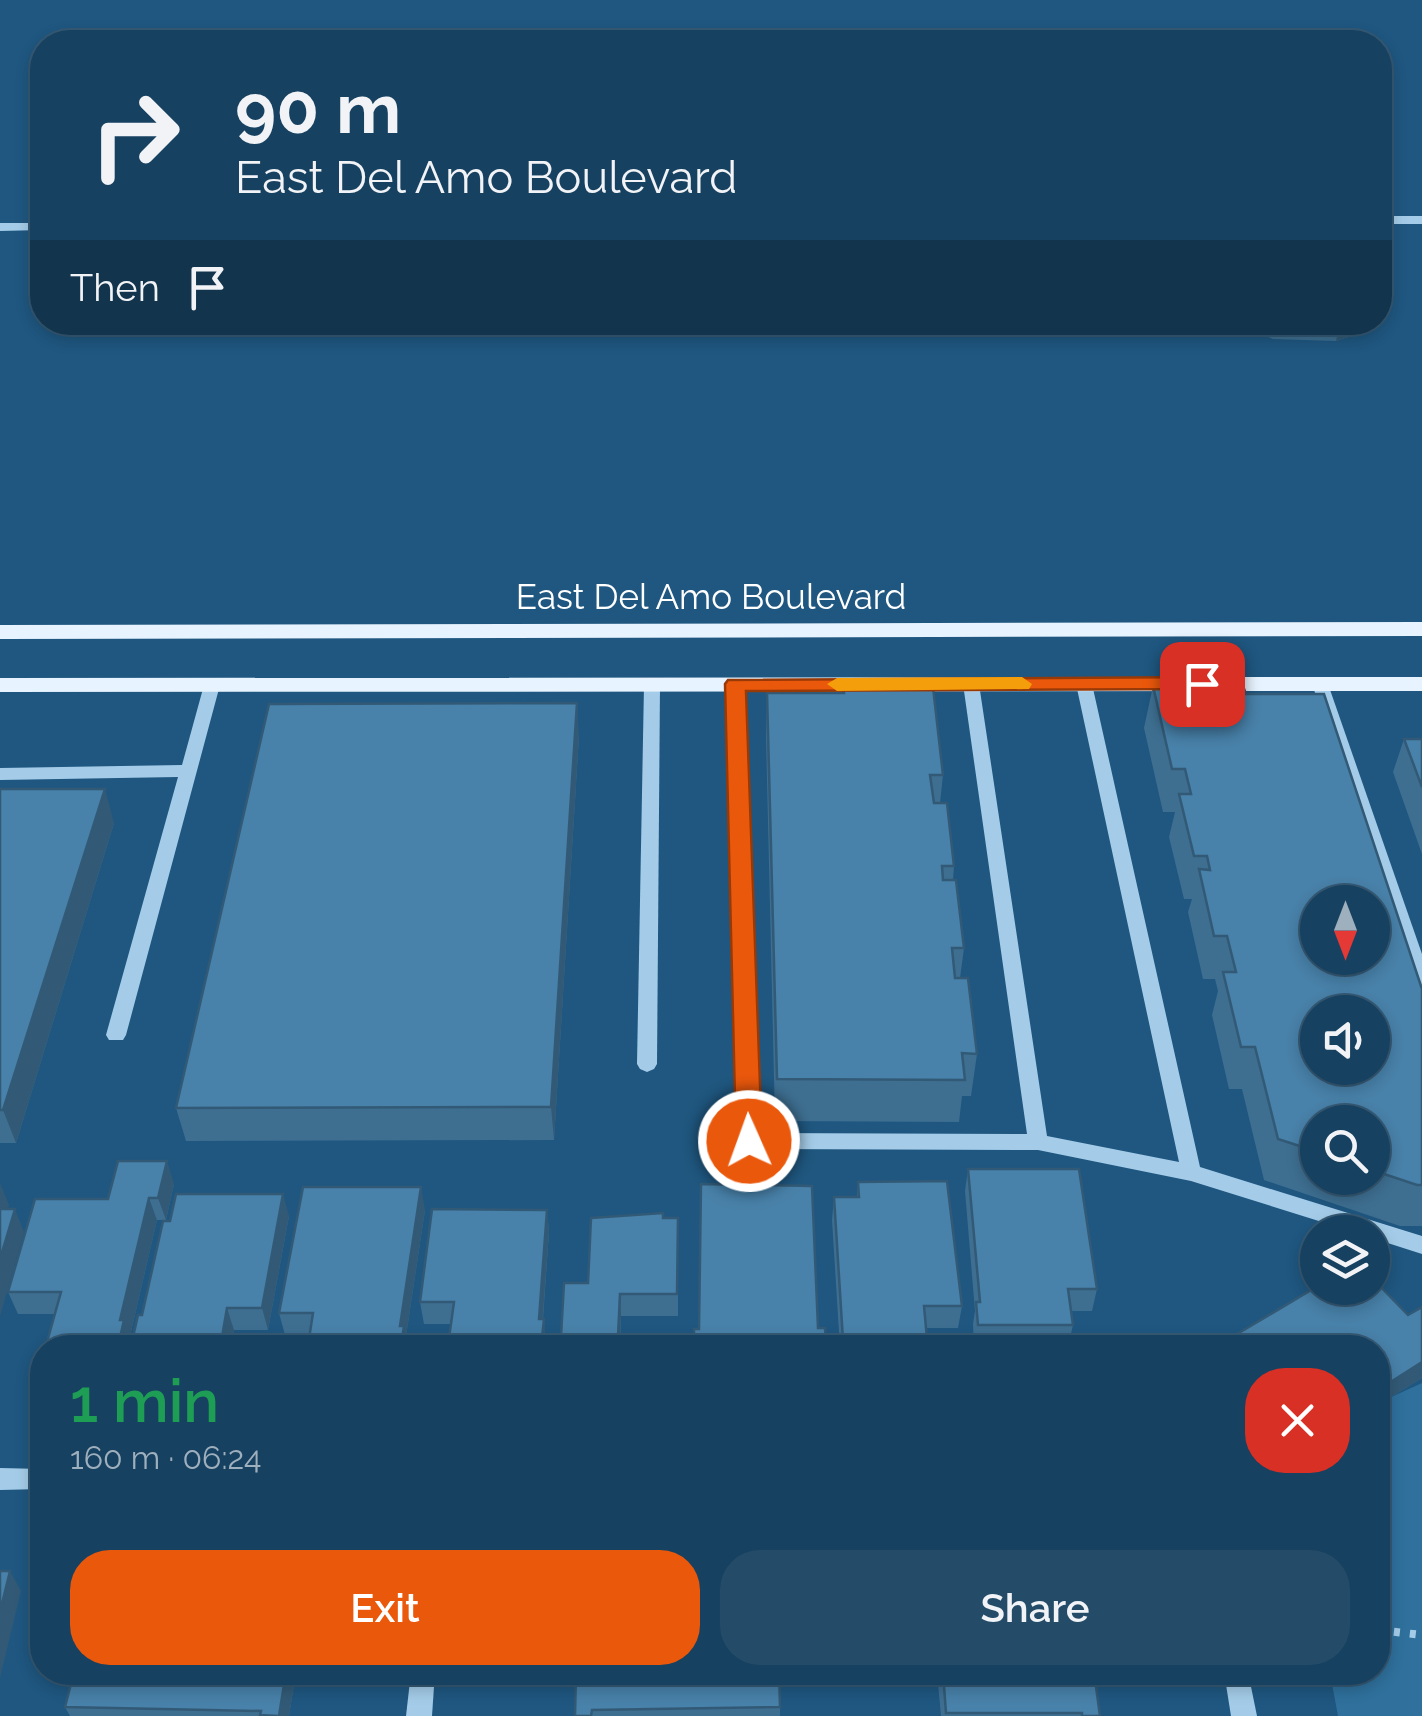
<!DOCTYPE html>
<meta charset="utf-8">
<style>
:root{--surface:#174160;--page:#244c69;--text:#f1f3f6;--muted:#9eafbd;--line:#365a75;--accent:#ea580c}
body{margin:0;font-family:Raleway,sans-serif;background:var(--page);color:var(--text);height:100vh;display:flex;flex-direction:column;font-size:38px;white-space:nowrap}
*{box-sizing:border-box;margin:0}
p{font-size:32px;color:var(--muted)}
.icon{flex:none;width:55px;height:55px;fill:none;stroke:currentColor;stroke-width:2;stroke-linecap:round;stroke-linejoin:round}
.map{position:relative;flex:1;overflow:hidden}
.details{position:absolute;left:30px;top:1335px;width:1360px;height:350px;display:flex;flex-direction:column;background:var(--surface);border-radius:40px;box-shadow:0 5px 15px #0003,0 0 0 2px var(--line)}
.details>*{flex:none}
.banner{position:absolute;left:30px;top:30px;width:1362px;height:305px;border-radius:40px;box-shadow:0 5px 15px #0003,0 0 0 2px var(--line);background:#174160;color:var(--text);overflow:hidden}
.needle{width:65px;rotate:180deg}
.buttons{position:absolute;left:1300px;top:885px;display:grid;gap:20px}
.buttons a{display:grid;place-items:center;width:90px;height:90px;border-radius:50%;background:var(--surface);box-shadow:0 5px 15px #0003,0 0 0 2px var(--line);font-size:50px}
.pin{position:absolute;display:grid;place-items:center;width:85px;height:85px;color:#fff;margin:-42px;border-radius:20px;box-shadow:0 5px 15px #0006}
.me{position:absolute;width:110px;margin:-55px;rotate:358deg;stroke-linejoin:round;filter:drop-shadow(0 0 8px #0008)}
.turn{display:flex;align-items:center;gap:35px;height:210px;padding:0 40px;font-size:45px}
.turn .icon{width:130px;height:130px;stroke-width:2.5}
.turn b{display:block;font-size:70px;line-height:85px}
.then{display:flex;align-items:center;height:95px;padding:0 40px;background:#0003;gap:20px;font-size:38px}
.round{display:grid;place-items:center;flex:none;width:105px;height:105px;border-radius:40px;background:var(--page)}
.overview{display:flex;align-items:center;justify-content:space-between;height:170px;padding:0 40px}
h1{font-size:60px;font-weight:600;line-height:75px;color:#1e9e55}
.action{display:flex;gap:20px;margin-top:auto;padding:20px 40px}
.action a{flex:1;height:115px;border-radius:40px;background:var(--accent);color:#fff;font-size:40px;font-weight:600;line-height:115px;text-align:center}
.action a+a{background:var(--page);color:var(--text)}
.map>svg:first-child{display:block}
.green{fill:#2f709c}
.lines{fill:none;stroke-linecap:round;stroke-linejoin:round}
.path{stroke:#a4cce8;stroke-width:8;stroke-dasharray:6 10;stroke-linecap:butt}
.minor{fill:#a4cce8;fill-rule:evenodd}
.major{fill:#e7f3fe;fill-rule:evenodd}
.wall{fill:#3e6f91;fill-rule:evenodd}
.shaded-wall{fill:#325a76}
.building{fill:#4881a9;stroke:#325a76;stroke-width:2.5;fill-rule:evenodd}
.route{fill:#ea580c;stroke:#983908;stroke-width:2.5}
.slow{fill:#f59e0b}
.labels{text-anchor:middle;dominant-baseline:central;stroke-width:9;stroke-linejoin:round;paint-order:stroke}
.street-label{font-size:35px;fill:#fff;stroke:#1f5780}
</style>
<div class="map">
<svg width="1422" height="1716" viewBox="0 0 1422 1716">
<rect width="100%" height="100%" fill="#1f5780"/>
<path class="green" d="M1422,1383V1716H1338L1330,1673L1378,1672V1403Z"/>
<g class="lines">
<path class="path" d="M1378,1630L1422,1635"/>
<g class="minor">
<rect x="1380" y="216" width="42" height="8"/>
<path d="M0,223H42V230L0,231Z"/>
<path d="M971,679L979,684L1047,1136L1179,1162L1076,684L1084,679L1092,684L1200,1167L1422,1236V1254L1372,1238V1232H1354L1191,1181L1038,1150L749,1149L742,1147L739,1141L728,685L736,680L744,685L759,1133L1027,1134L963,684Z"/>
<path d="M1320,679L1328,684L1422,954V988L1415,986L1413,981L1312,684Z"/>
<path d="M212,680L220,685L126,1035L123,1040H109L106,1035L178,777L0,780V768L182,765L204,685Z"/>
<path d="M652,680L660,685L657,1064L654,1069L647,1072L640,1069L637,1064L644,685Z"/>
<path d="M0,1468L42,1469V1489L0,1490Z"/>
<path d="M411,1672H435L432,1716H406Z"/>
<path d="M1224,1672H1248L1257,1716H1231Z"/>
</g>
<g class="major">
<path d="M1422,622V636L0,639V625Z"/>
<path d="M1422,677V691L0,692V678Z"/>
</g>
</g>
<g class="wall">
<path d="M1231,322H1376L1369,330L1336,341L1273,339Z"/>
<path d="M1153,686L1246,694L1422,989V1226H1400L1264,1180L1242,1089H1229L1212,1015L1218,991L1215,979H1203L1188,912L1192,899H1184L1169,837L1175,812H1163L1144,728ZM1318,1122H1372V1178H1318Z"/>
<path d="M767,693L943,775L940,803L954,866L953,880L964,948L960,978L977,1054L971,1096H962L959,1122L775,1121L766,736Z"/>
<path d="M579,736L554,1140L186,1141L176,1108Z"/>
<path d="M1404,739H1422V854L1393,772Z"/>
<path d="M0,789L114,823L16,1143H0Z"/>
<path d="M968,1169L1097,1289L1092,1311H1071L1073,1325L1068,1347H974L973,1324L975,1311L965,1191Z"/>
<path d="M858,1182L962,1306L958,1328H926V1348H840L832,1220L834,1197H857Z"/>
<path d="M174,1184L166,1220H157L130,1336L133,1342L131,1348H50L47,1342L55,1314H18L8,1292L108,1199Z"/>
<path d="M425,1210L406,1336L408,1348H309L310,1335H285L279,1313Z"/>
<path d="M547,1210L549,1232L543,1319L546,1348H451L449,1338L451,1324H424L420,1302Z"/>
<path d="M289,1216L268,1330H234L231,1348H137L133,1337L142,1315Z"/>
<path d="M663,1218H678V1316H621L620,1348H562L561,1336L588,1283Z"/>
<path d="M1408,1315L1422,1378L1378,1405V1348H1228L1232,1337Z"/>
<path d="M818,1328H825L826,1348H694Z"/>
<path d="M74,1672H296L289,1716H70L65,1707Z"/>
<path d="M576,1672L780,1707V1716H575Z"/>
<path d="M937,1672H1094L1100,1716H941Z"/>
</g>
<g class="shaded-wall">
<path d="M1387,289L1380,316V296Z"/>
<path d="M1340,322H1376L1369,330L1336,341Z"/>
<path d="M577,703L579,736L554,1140L551,1107Z"/>
<path d="M105,789L114,823L16,1143L3,1110Z"/>
<path d="M167,1161L174,1184L166,1220L158,1198Z"/>
<path d="M0,1183L9,1205L1,1232L0,1229Z"/>
<path d="M421,1187L425,1210L406,1336L408,1348H401L400,1326Z"/>
<path d="M283,1194L289,1216L268,1330L262,1308Z"/>
<path d="M149,1198L157,1220L130,1336L133,1342L131,1348H121L119,1342L120,1320Z"/>
<path d="M15,1209L24,1232L0,1316V1259Z"/>
<path d="M547,1210L549,1232L541,1341L539,1319Z"/>
<path d="M620,1294L621,1316L619,1348L618,1336Z"/>
<path d="M227,1308L234,1330L231,1348H225L222,1337Z"/>
<path d="M544,1319L546,1341V1348H543L542,1338Z"/>
<path d="M1422,1362V1378L1378,1405V1390Z"/>
<path d="M10,1571L21,1591L0,1678V1612Z"/>
<path d="M286,1672H296L289,1716H279Z"/>
</g>
<g class="building">
<path d="M1380,255L1391,272L1387,289L1380,296Z"/>
<path d="M1153,686H1243L1246,694H1324L1422,989V1185H1417L1372,1170V1122H1318V1152L1278,1139L1255,1047H1241L1223,972H1236L1227,936H1214L1199,869L1210,870L1207,856H1194L1179,794H1191L1185,769H1172ZM1318,902H1372V958H1318ZM1318,1012H1372V1068H1318Z"/>
<path d="M843,687H933L943,775H930L934,803H947L954,866H942L943,880H956L964,948H952L955,978H968L977,1054L962,1053L965,1080L777,1079L767,693H844Z"/>
<path d="M577,703L551,1107L176,1108L269,704Z"/>
<path d="M1404,739H1422V787Z"/>
<path d="M0,789H105L3,1110H0Z"/>
<path d="M118,1161H167L158,1198H149L120,1320H124L119,1342H47L61,1292H8L35,1199H108Z"/>
<path d="M968,1169H1079L1097,1289H1068L1073,1325H978L976,1302H980Z"/>
<path d="M947,1181L962,1306H924L927,1339L843,1340L834,1197H859L858,1182Z"/>
<path d="M701,1184L812,1186L818,1328H825L826,1345L694,1347V1329H699Z"/>
<path d="M303,1187H421L400,1326H404L401,1346L308,1345L313,1313H279Z"/>
<path d="M176,1194H283L262,1308H227L222,1337H133L138,1315H142L163,1221H170Z"/>
<path d="M0,1209H15L0,1259Z"/>
<path d="M432,1209L547,1210L539,1319H544L542,1338H449L454,1302H420Z"/>
<path d="M663,1213V1218H678L677,1294H620L618,1336H561L564,1283H588L591,1218Z"/>
<path d="M1372,1278L1408,1315L1422,1307V1362L1378,1390V1348H1241L1232,1337L1318,1286V1288H1372Z"/>
<path d="M0,1571H10L0,1612Z"/>
<path d="M74,1672H286L279,1716L260,1715L261,1711L65,1707Z"/>
<path d="M576,1672H779L780,1707L592,1710L591,1716H575Z"/>
<path d="M943,1672H1094L1100,1716H1082V1713H946Z"/>
</g>
<path class="route" d="M1202,677L1212,684L1209,689L746,691L762,1141L758,1149L749,1152L740,1149L736,1141L725,684L728,680Z"/>
<path class="slow" d="M1022,677L1032,684L1029,689L837,691L827,684L837,678Z"/>
<g class="labels">
<g class="street-label">
<text x="711" y="596">East Del Amo Boulevard</text>
</g>
</g>
</svg>
<div class="buttons">
<a><svg class="needle" viewBox="-14 -14 28 28"><path d="M0-13l5 13h-10z" fill="#e53935"/><path d="M0 13l5-13h-10z" fill="#9eafbd"/></svg></a>
<a><svg class="icon" aria-label="sound" viewBox="0 0 24 24"><path d="M4 9h4l5-4v14l-5-4H4zM17 9q2 3 0 6"/></svg></a>
<a><svg class="icon" aria-label="search" viewBox="0 0 24 24"><circle cx="10" cy="10" r="6"/><path d="M15 15l6 6"/></svg></a>
<a><svg class="icon" aria-label="layers" viewBox="0 0 24 24"><path d="M12 4l9 5-9 5-9-5zM3 14l9 5 9-5"/></svg></a>
</div>
<div class="pin" style="left:1202px;top:684px;background:#d93025"><svg class="icon" aria-label="arrive" viewBox="0 0 24 24"><path d="M6 21V4h12l-3 4 3 4H6"/></svg></div>
<svg class="me" style="left:749px;top:1141px" viewBox="-20 -20 40 40"><circle r="17" fill="#ea580c" stroke="#fff" stroke-width="3"/><path d="M0-11L8 9 0 5-8 9z" fill="#fff"/></svg>
<div class="banner">
<div class="turn"><svg class="icon" aria-label="right" viewBox="0 0 24 24"><path d="M7 20v-9h11M14 6l5 5-5 5"/></svg><div><b>90 m</b>East Del Amo Boulevard</div></div>
<div class="then">Then<svg class="icon" aria-label="arrive" viewBox="0 0 24 24"><path d="M6 21V4h12l-3 4 3 4H6"/></svg></div>
</div>
<section class="details">
<div class="overview"><div><h1>1 min</h1><p>160 m · 06:24</p></div><a class="round" style="background:#d93025;color:#fff"><svg class="icon" aria-label="close" viewBox="0 0 24 24"><path d="M6 6l12 12M18 6L6 18"/></svg></a></div>
<div class="action"><a>Exit</a><a>Share</a></div>
</section>
</div>
